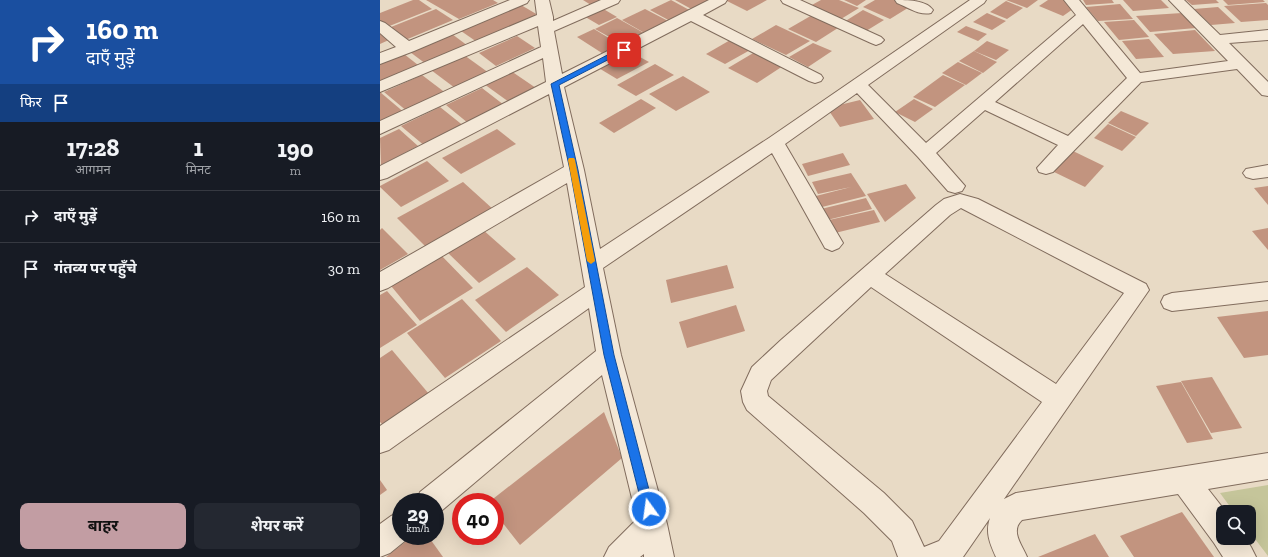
<!DOCTYPE html>
<html lang="hi">
<meta charset="utf-8">
<style>
:root{--surface:#171b24;--page:#242831;--text:#f1f3f6;--muted:#9ea1a6;--line:#363941;--accent:#c29da3}
body{margin:0;font-family:"Zilla Slab","Noto Sans Devanagari",serif;background:var(--page);color:var(--text);height:100vh;display:flex;flex-direction:column;font-size:15px;white-space:nowrap}
*{box-sizing:border-box;margin:0}
p{font-size:13px;color:var(--muted)}
.icon{flex:none;width:22px;height:22px;fill:none;stroke:currentColor;stroke-width:2;stroke-linecap:round;stroke-linejoin:round}
.map{position:relative;flex:1;overflow:hidden}
.drawer{display:flex;flex-direction:column;background:var(--surface);width:380px}
.drawer>*{flex:none}
.guide{background:#1a4fa0;color:#fff;overflow:hidden}
.controls{position:absolute;left:836px;top:505px;display:grid;gap:8px}
.controls a{display:grid;place-items:center;width:40px;height:40px;border-radius:8px;background:var(--surface);box-shadow:0 4px 16px #0002;font-size:20px}
.speed{position:absolute;left:12px;top:493px;display:flex;gap:8px;font-size:20px;font-weight:700;text-align:center}
.speed>*{display:grid;place-content:center;width:52px;height:52px;border-radius:50%;background:var(--surface);box-shadow:0 4px 16px #0002;line-height:1}
.speed small{font-size:10px;font-weight:400}
.speed .limit{border:6px solid #d22;background:#fff;color:#111}
.pin{position:absolute;display:grid;place-items:center;width:34px;height:34px;color:#fff;margin:-17px;border-radius:8px;box-shadow:0 2px 6px #0006}
.me{position:absolute;width:44px;margin:-22px;rotate:346deg;stroke-linejoin:round;filter:drop-shadow(0 0 3px #0008)}
.turn{display:flex;align-items:center;gap:14px;height:84px;padding:0 20px;font-size:18px}
.turn .icon{width:52px;height:52px;stroke-width:2.5}
.turn b{display:block;font-size:28px;line-height:34px}
.then{display:flex;align-items:center;height:38px;padding:0 20px;background:#0003;gap:8px;font-size:15px}
.eta{display:flex;justify-content:space-evenly;align-items:center;height:68px;text-align:center}
.eta b{font-size:24px;font-weight:700;line-height:28px}
.cta{display:flex;gap:8px;margin-top:auto;padding:8px 20px}
.cta a{flex:1;height:46px;border-radius:8px;background:var(--accent);color:#111;font-size:16px;font-weight:700;line-height:46px;text-align:center}
.cta a+a{background:var(--page);color:var(--text)}
ul{padding:0;list-style:none}
li{display:flex;align-items:center;gap:12px;height:52px;padding:0 20px;border-top:1px solid var(--line)}
li div{flex:1}
li b{display:block;font-size:15px}
li em{font-style:normal}
main{display:flex;flex:1;min-height:0}
.map>svg:first-child{display:block}
.green{fill:#c5c59a}
.building{fill:#c2947f}
.lines{fill:none;stroke-linecap:round;stroke-linejoin:round}
.minor-casing{stroke:#816c5d;stroke-width:2}
.minor{fill:#f4e8d7;fill-rule:evenodd}
.route{fill:#1a73e8;stroke:#114b97}
.slow{fill:#f59e0b}
</style>
<main>
<section class="drawer">
<div class="guide">
<div class="turn"><svg class="icon" aria-label="right" viewBox="0 0 24 24"><path d="M7 20v-9h11M14 6l5 5-5 5"/></svg><div><b>160 m</b>दाएँ मुड़ें</div></div>
<div class="then">फिर<svg class="icon" aria-label="arrive" viewBox="0 0 24 24"><path d="M6 21V4h12l-3 4 3 4H6"/></svg></div>
</div>
<div class="eta">
<div><b>17:28</b><p>आगमन</p></div>
<div><b>1</b><p>मिनट</p></div>
<div><b>190</b><p>m</p></div>
</div>
<ul>
<li><svg class="icon" aria-label="right" viewBox="0 0 24 24"><path d="M7 20v-9h11M14 6l5 5-5 5"/></svg><div><b>दाएँ मुड़ें</b></div><em>160 m</em></li>
<li><svg class="icon" aria-label="arrive" viewBox="0 0 24 24"><path d="M6 21V4h12l-3 4 3 4H6"/></svg><div><b>गंतव्य पर पहुँचे</b></div><em>30 m</em></li>
</ul>
<div class="cta"><a>बाहर</a><a>शेयर करें</a></div>
</section>
<div class="map">
<svg width="888" height="557" viewBox="0 0 888 557">
<rect width="100%" height="100%" fill="#e8dac5"/>
<path class="green" d="M888,485V556L869,531V512H854L840,493Z"/>
<g class="building">
<path d="M33,0H39L52,9L7,27L0,22V13Z"/>
<path d="M46,0H113L118,3L79,19Z"/>
<path d="M203,0H221L211,5Z"/>
<path d="M291,0L313,12L292,22L270,10Z"/>
<path d="M295,0H328L332,2L315,11Z"/>
<path d="M345,0H387L367,11Z"/>
<path d="M441,0H459L479,8L461,19L430,6Z"/>
<path d="M464,0H486L477,6Z"/>
<path d="M495,0H517L531,6L510,19L483,7Z"/>
<path d="M626,0H658L647,8Z"/>
<path d="M668,0H688L693,9L683,16L659,6Z"/>
<path d="M703,0H732L734,3L706,5Z"/>
<path d="M743,0H781L789,8L753,11Z"/>
<path d="M806,0H836L839,3L812,5Z"/>
<path d="M843,0H883L885,2L848,5Z"/>
<path d="M626,1L643,8L627,19L610,12Z"/>
<path d="M886,3L888,5V20L861,22L844,6Z"/>
<path d="M740,4L753,19L718,21L706,7Z"/>
<path d="M141,5L158,15L97,42L81,31Z"/>
<path d="M220,7L237,17L219,25L202,15Z"/>
<path d="M838,7L855,23L831,25L814,9Z"/>
<path d="M56,9L73,20L23,41L6,29Z"/>
<path d="M265,9L292,23L268,35L242,20Z"/>
<path d="M483,10L504,20L486,31L464,22Z"/>
<path d="M607,13L626,21L612,30L593,22Z"/>
<path d="M802,13L816,28L770,32L756,16Z"/>
<path d="M434,14L461,26L436,42L408,29Z"/>
<path d="M237,18L264,33L242,44L215,29Z"/>
<path d="M754,20L769,37L739,40L724,22Z"/>
<path d="M396,25L430,41L406,55L372,39Z"/>
<path d="M586,26L607,34L598,41L577,32Z"/>
<path d="M214,29L242,46L225,55L197,37Z"/>
<path d="M815,30L835,51L793,54L774,34Z"/>
<path d="M0,32L11,39L0,44Z"/>
<path d="M72,34L88,46L46,64L30,52Z"/>
<path d="M137,36L155,48L116,66L99,53Z"/>
<path d="M352,39L372,49L345,64L326,54Z"/>
<path d="M769,39L784,57L756,59L742,41Z"/>
<path d="M607,41L629,50L616,60L594,51Z"/>
<path d="M433,43L452,51L428,67L409,57Z"/>
<path d="M249,51L269,62L237,79L217,67Z"/>
<path d="M594,51L617,62L603,73L579,61Z"/>
<path d="M375,52L403,66L377,83L348,68Z"/>
<path d="M24,54L38,65L0,82V64Z"/>
<path d="M84,55L109,73L75,88L51,70Z"/>
<path d="M578,62L602,73L586,85L562,73Z"/>
<path d="M275,64L294,75L256,96L237,85Z"/>
<path d="M131,71L156,88L129,102L104,84Z"/>
<path d="M42,75L67,94L28,112L4,92Z"/>
<path d="M563,75L585,85L555,107L533,97Z"/>
<path d="M303,76L330,92L296,111L269,94Z"/>
<path d="M102,88L124,105L88,123L66,105Z"/>
<path d="M0,92L26,114L0,127Z"/>
<path d="M261,99L276,108L234,133L219,123Z"/>
<path d="M534,99L553,109L535,122L515,112Z"/>
<path d="M480,100L494,119L460,127L447,108Z"/>
<path d="M60,107L85,127L46,147L21,126Z"/>
<path d="M741,111L769,123L756,136L728,123Z"/>
<path d="M728,124L756,137L742,151L714,138Z"/>
<path d="M19,129L38,146L1,165L0,138Z"/>
<path d="M117,129L136,144L81,174L62,158Z"/>
<path d="M693,151L724,166L705,187L672,171Z"/>
<path d="M463,153L470,165L428,176L422,164Z"/>
<path d="M47,161L69,181L21,207L0,187V186Z"/>
<path d="M471,173L486,196L442,207L436,196L471,187L438,194L432,182Z"/>
<path d="M83,182L114,210L47,248L17,218Z"/>
<path d="M526,184L536,198L505,222L487,194Z"/>
<path d="M888,186V205L874,188Z"/>
<path d="M486,198L492,209L447,220L441,209Z"/>
<path d="M494,210L500,222L455,233L449,220Z"/>
<path d="M2,228L28,254L0,270V230Z"/>
<path d="M888,228V250L872,231Z"/>
<path d="M102,229L136,259L99,283L65,250Z"/>
<path d="M58,252L93,288L40,321L7,281Z"/>
<path d="M347,265L354,288L291,303L286,280Z"/>
<path d="M147,267L179,295L126,332L95,300Z"/>
<path d="M7,291L37,325L0,348V295Z"/>
<path d="M82,299L121,341L65,378L27,333Z"/>
<path d="M356,305L365,331L307,348L299,322Z"/>
<path d="M888,311V355L864,358L837,317Z"/>
<path d="M12,350L49,394L3,425L0,422V358Z"/>
<path d="M832,377L862,428L831,433L801,381Z"/>
<path d="M801,382L833,439L807,443L776,386Z"/>
<path d="M224,412L242,458L140,545L115,513V502H109Z"/>
<path d="M0,480L7,490L0,495Z"/>
<path d="M802,512L834,557H754L740,536Z"/>
<path d="M715,534L729,557H658Z"/>
<path d="M33,536H48L63,557H6Z"/>
</g>
<g class="lines">
<g class="minor-casing">
<g id="minor">
<path d="M130,0H149L147,3L34,51L0,64V53L16,47L0,33V21L5,23L29,41Z"/>
<path d="M155,0H169L173,17V21L221,0H240L238,3L174,31L182,74L329,0H347L345,3L323,15L441,75L443,78L441,81L435,83L429,81L311,21L184,87L204,170L220,249L389,138L590,0H606L604,3L488,85L546,143L696,15L684,0H699L760,73L848,61L789,0H804L840,35L888,30V40L849,43L888,82V96L882,95L857,69L761,82L673,172L666,174L659,172L657,168L678,145L605,110L556,153L585,186L582,191L575,193L568,191L538,157L477,93L405,144L463,243L459,248L452,251L445,248L392,153L223,268L241,355L287,524L294,557H264V554L260,557H224L229,547L257,519L222,375L60,512L55,514V502H36L40,492L216,351L209,308L9,450L0,453V426L205,287L187,183L8,288L0,291V272L184,167L169,94L7,178L0,180V166L166,82L163,58L0,134V121L161,47L158,26L0,92V81L157,15ZM703,24L747,78L688,136L615,102Z"/>
<path d="M401,0H420L501,37L504,40L501,43L496,45L491,43L403,3Z"/>
<path d="M515,0C527,0 546,0 553,10L551,13C540,16 527,7 517,3Z"/>
<path d="M888,165V177L873,179L866,177L863,173L866,169Z"/>
<path d="M580,194L598,199L766,284L769,290L624,499L636,493L888,453V479L828,489L846,512H843V538H865L871,547L876,557H843L834,543L798,494L642,520C630,531 642,545 647,557H616C610,544 605,532 610,518L583,557H518L512,541L484,513L367,410L363,402L361,391L372,367L401,340L556,205L564,199ZM581,208L744,293L676,384L505,274L570,215ZM491,287L662,402L559,541L544,547L532,521L504,493L388,396L387,391L391,380Z"/>
<path d="M888,282V300L792,311L784,308L781,302L784,296L792,293Z"/>
<path d="M21,512V536H31L10,553L0,557V524L11,516Z"/>
</g>
</g>
<use href="#minor" class="minor"/>
</g>
<path class="route" d="M241,48L247,50L179,85L198,170L234,355L274,509L273,513L269,514L264,513L263,509L224,355L190,170L171,84Z"/>
<path class="slow" d="M189,158H194L195,160L215,261L211,264L207,261L188,160Z"/>
</svg>
<div class="controls">
<a><svg class="icon" aria-label="search" viewBox="0 0 24 24"><circle cx="10" cy="10" r="6"/><path d="M15 15l6 6"/></svg></a>
</div>
<div class="speed"><div>29<small>km/h</small></div><div class="limit">40</div></div>
<div class="pin" style="left:244px;top:50px;background:#d93025"><svg class="icon" aria-label="arrive" viewBox="0 0 24 24"><path d="M6 21V4h12l-3 4 3 4H6"/></svg></div>
<svg class="me" style="left:269px;top:509px" viewBox="-20 -20 40 40"><circle r="17" fill="#1a73e8" stroke="#fff" stroke-width="3"/><path d="M0-11L8 9 0 5-8 9z" fill="#fff"/></svg>
</div>
</main>
